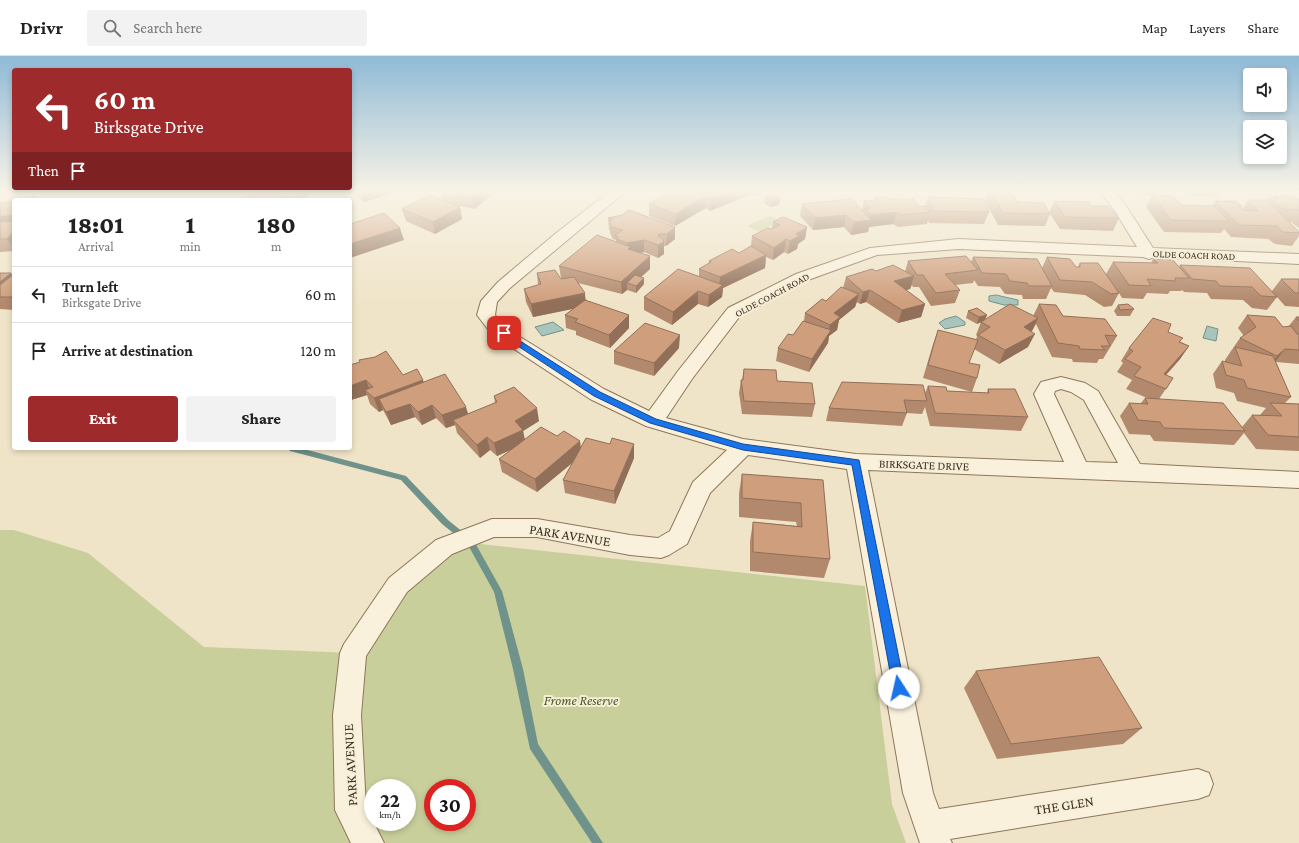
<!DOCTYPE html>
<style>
:root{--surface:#fff;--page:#f2f2f2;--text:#222;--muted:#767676;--line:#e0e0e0;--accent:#9e2a2b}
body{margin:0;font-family:"Crimson Pro",serif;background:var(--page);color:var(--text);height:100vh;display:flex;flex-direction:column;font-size:15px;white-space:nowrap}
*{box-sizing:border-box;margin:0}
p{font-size:13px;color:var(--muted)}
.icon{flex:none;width:22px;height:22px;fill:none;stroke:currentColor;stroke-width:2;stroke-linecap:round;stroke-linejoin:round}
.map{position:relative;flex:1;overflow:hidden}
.details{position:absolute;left:12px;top:142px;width:340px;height:252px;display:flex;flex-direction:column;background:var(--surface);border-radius:4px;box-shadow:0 2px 6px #0003}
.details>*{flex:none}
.guide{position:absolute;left:12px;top:12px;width:340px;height:122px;border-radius:4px;box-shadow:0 2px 6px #0003;background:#9e2a2b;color:#fff;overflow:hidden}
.controls{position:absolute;left:1243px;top:12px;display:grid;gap:8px}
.controls a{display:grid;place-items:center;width:44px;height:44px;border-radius:4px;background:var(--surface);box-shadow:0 2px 6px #0003;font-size:20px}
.speed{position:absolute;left:364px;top:723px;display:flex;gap:8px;font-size:20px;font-weight:700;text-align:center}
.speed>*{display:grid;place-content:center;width:52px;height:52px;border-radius:50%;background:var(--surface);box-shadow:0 2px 6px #0003;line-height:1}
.speed small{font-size:10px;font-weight:400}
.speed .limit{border:6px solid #d22;background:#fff;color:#111}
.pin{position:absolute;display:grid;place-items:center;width:34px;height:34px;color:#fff;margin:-17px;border-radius:8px;box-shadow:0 2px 6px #0006}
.me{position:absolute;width:44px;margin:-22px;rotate:350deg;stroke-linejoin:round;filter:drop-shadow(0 0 3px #0008)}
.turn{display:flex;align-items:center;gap:14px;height:84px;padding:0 16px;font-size:18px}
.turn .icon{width:52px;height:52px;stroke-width:2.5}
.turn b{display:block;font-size:28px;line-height:34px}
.then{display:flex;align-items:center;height:38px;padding:0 16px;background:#0003;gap:8px;font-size:15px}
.eta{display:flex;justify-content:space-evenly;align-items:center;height:68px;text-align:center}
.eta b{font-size:24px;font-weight:800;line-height:28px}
.cta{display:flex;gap:8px;margin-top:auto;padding:8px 16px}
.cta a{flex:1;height:46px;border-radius:4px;background:var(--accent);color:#fff;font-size:16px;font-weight:800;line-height:46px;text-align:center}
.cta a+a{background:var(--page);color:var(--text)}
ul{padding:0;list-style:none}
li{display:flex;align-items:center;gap:12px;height:56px;padding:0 16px;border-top:1px solid var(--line)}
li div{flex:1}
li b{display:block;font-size:15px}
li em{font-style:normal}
header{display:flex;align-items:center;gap:24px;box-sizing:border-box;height:56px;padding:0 20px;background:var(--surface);border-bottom:1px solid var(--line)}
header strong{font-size:19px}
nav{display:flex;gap:22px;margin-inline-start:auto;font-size:14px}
.search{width:280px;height:36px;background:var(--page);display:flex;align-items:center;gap:10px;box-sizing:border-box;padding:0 14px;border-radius:4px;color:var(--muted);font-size:15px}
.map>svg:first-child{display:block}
.green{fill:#c9cf9b;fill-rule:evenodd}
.water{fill:#a9c4bc;stroke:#6f938a}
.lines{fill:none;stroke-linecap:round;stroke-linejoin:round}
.stream{fill:#6f938a;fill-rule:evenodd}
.minor-casing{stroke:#8d765c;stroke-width:2}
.minor{fill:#faf1dc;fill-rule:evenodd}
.wall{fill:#b2896c}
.shaded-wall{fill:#916f58}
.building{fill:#cf9f7d;stroke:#916f58}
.route{fill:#1a73e8;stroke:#114b97}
.labels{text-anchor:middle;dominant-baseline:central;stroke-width:4;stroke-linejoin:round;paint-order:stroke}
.far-street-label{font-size:10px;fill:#3d2e20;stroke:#f7eed8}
.street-label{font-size:12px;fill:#3d2e20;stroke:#f7eed8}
.near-street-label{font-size:14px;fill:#3d2e20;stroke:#f7eed8}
.near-park-label{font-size:14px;font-style:italic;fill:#4d5a26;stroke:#f7eed8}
</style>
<header>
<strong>Drivr</strong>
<div class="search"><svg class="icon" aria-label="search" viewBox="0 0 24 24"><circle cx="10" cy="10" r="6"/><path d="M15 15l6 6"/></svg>Search here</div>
<nav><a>Map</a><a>Layers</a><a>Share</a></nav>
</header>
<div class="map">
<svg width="1299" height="787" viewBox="0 0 1299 787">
<rect width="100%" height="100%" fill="#f0e4c8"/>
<g class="green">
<path d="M769,160L781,165L759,176L747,170Z"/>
<path d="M0,474H14L88,497L204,591L353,597L444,491L471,487L865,530L892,748L906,787H0ZM373,732H407V766H373ZM433,732H467V766H433Z"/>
</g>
<g class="water">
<path d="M996,239L1018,244V249H1004L989,245V240Z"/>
<path d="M956,260L965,266V269L945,273L939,267L945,263Z"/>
<path d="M553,266L564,274L542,280L535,271Z"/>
<path d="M1207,270L1218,273L1216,285L1203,282Z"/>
</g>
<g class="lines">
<path class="stream" d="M287,392H300L406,420L448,464L474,485L502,535L523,613L538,688L603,787H592L530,693L513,613L494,536L468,489L442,468L401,424L290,395Z"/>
<g class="minor-casing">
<path id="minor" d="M609,136H625L510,232L497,246L495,259L502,268L517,279L604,333L649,355L678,315L728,252L796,218L870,192L959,183L1137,191L1113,152L1100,136H1115L1126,150L1153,192L1299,198V208L1154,201L1149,203L1143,201L959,193L877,199L808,224L740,260L692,323L666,362L743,383L856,398L1064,406L1034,338L1041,326L1061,321L1085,327L1098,335L1140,408L1299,416V432L868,414L933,737L939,753L1198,713L1209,717L1213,728L1209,739L1198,743L950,783L952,787H920L903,737L847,413L748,399L710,437L687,488L669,499L661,502L630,499L537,481H494L452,498L407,536L366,600L361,659L366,751L384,787H351L335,754L333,659L340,597L344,588L389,522L436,484L492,463H537L630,479L658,482L670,475L693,426L727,394L646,370L590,343L505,287L490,276L477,259L481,245L498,226L555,178ZM1061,333L1071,336L1084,344L1118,407L1086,406L1054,338L1055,335Z"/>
</g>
<use href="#minor" class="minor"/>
</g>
<g class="wall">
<path d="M354,136H395L364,146L355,138Z"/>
<path d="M440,136H493V138L474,153L454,149L460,151L462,163L435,178L406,165L402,153L442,144Z"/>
<path d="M669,136H766L753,140L749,137V139L710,155L706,152L675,170L649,160V148Z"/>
<path d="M989,136H1011L1017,146L1049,157L1054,145L1091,150L1119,162L1113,175L1060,173L1050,158L1045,170L998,169L985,145Z"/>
<path d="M1138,136H1160L1158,139H1140Z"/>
<path d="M1188,136H1231V137L1220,136L1217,141L1192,140Z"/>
<path d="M309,138V139L304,144H236Z"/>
<path d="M1152,139L1182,149L1212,150L1215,145H1225L1242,150L1241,152L1242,153L1248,144L1267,145L1269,142H1273L1274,140L1299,143V172L1291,166H1289L1299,176V180L1292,190L1275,188L1268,183L1231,181L1224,173L1221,177L1164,176L1146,151Z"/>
<path d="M765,141L779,149L770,151L764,147Z"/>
<path d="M928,141L989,156L984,168L929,167L928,164L927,168L898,171L893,168L869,171L868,176L851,179L844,171L813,174L800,160L802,148L862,154L864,145L874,144L875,142L902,144L919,150H925Z"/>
<path d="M14,145V195L0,196V161Z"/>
<path d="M629,154L675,183L666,190H664V198L658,202L644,196L640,197L650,213L641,221L644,222V228L636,237L627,234L622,238L578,227L586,244L629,272L610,292L576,279V275L566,272L565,259L573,253L533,261L526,246L524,233L538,229L537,217L561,223H562L561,222L559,210L616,185V184L613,183L610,177V174H609L608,162L622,159Z"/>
<path d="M773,166L807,171L805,183L798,188L797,193L788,198L784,196L773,204L766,201L765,212L723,232L722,241L708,251L698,248L672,269L644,254V241L699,220V213L709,207V205L739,197L751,190L752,180L772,172Z"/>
<path d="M973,201L1042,212L1047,201L1076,211H1078L1080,207L1106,218L1113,206L1151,207L1153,203L1179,211L1180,209L1272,235L1281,223H1299V251L1285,250L1277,241L1267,254L1252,252L1243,244L1211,243L1207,237L1184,236L1182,234L1181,235H1170L1168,238L1147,237L1143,243L1122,242L1119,237L1112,250L1104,251L1085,239L1054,236L1051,232L1046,243H1023L1022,239L1005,238L1000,231L978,230L974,224L973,227L955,229L960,234L955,247L931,250L919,231H913L912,229L910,233L906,234L925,248L921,261L898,267L866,246L860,248L857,246L855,251L839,264L837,274L829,280L828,287L809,316L776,305L778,292L793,279L804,265L805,257L826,245L843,232L846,221L876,215L905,216L908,205L971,206Z"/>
<path d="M0,217L12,219L14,218V254L0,253Z"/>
<path d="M1039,248L1063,260L1117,280L1103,303H1099L1097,307L1073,306L1072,303L1052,301L1036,268L1032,275L1031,276L1028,291L999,308L974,293L969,307L977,322L972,336L923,322L933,288L938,274L976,284L977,280L976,279L981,266L977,268L966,262L968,255L987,259L985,264L1033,260Z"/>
<path d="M1118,249L1134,253L1130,260H1117L1114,255Z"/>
<path d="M1247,259L1283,271H1288L1296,261H1299V308L1276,306L1291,341L1285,347L1299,348V395L1256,393L1244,377L1234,389L1154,385L1150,379L1129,378L1120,360L1129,347H1141L1145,342H1147L1126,333L1132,324L1117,316L1123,307L1121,305L1129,292L1168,276L1181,286L1189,290L1180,303L1166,319L1173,322L1159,343L1242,371L1252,359H1260L1266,352L1237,345L1234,337L1216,332L1213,318L1222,305L1225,306V304L1231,295L1240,282L1244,280L1238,272Z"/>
<path d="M679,292L654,320L614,308V295Z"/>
<path d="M360,306L403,319L423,324V326L468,358L495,347L494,340L539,365L523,375L525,383L557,380L581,392L610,388H634V402L615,448L565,437L563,424L573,406L537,436L502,416L499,403L511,394L497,400L490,394L480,402L457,377L455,369L446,372L436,362L422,369L415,361L391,369L383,354L379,356L370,348L367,339L351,344Z"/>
<path d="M744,313L815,348L812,361L742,358L739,337L741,324H742Z"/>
<path d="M928,330L947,335L987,337L988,333L1028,361L1021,375L930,370L925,351L922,358L907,357L902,370L826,365L829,352L925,337Z"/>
<path d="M742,418L823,424L830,503L824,522L750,515V485L753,466L797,470L796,466L739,461V437Z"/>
<path d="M976,615L1142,672L1123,688L997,703L964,632Z"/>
</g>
<g class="shaded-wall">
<path d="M304,136H311L309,138V139L304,144H298L297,141Z"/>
<path d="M361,136H395L364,146Z"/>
<path d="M478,136H493V138L474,153L472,141Z"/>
<path d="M727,136H749V139L710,155V143Z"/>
<path d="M753,136H766L753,140Z"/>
<path d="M286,140L287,144H277Z"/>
<path d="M706,140V152L675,170L676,158Z"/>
<path d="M780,143L779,149L770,151L771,145Z"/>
<path d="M460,151L462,163L435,178L433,166Z"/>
<path d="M897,156L893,168L869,171L868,176L851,179L854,166L870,164L871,159Z"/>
<path d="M14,159V173L0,175V161Z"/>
<path d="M846,159L844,171L813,174L815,162Z"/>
<path d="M675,171V183L666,190L667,178Z"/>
<path d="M807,171L805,183L798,188L797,193L788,198L790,185L796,178Z"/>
<path d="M400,172L404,184L350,202V188Z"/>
<path d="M14,175V193L7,183Z"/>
<path d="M659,178V189L664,186V198L658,202V180Z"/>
<path d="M786,183L784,196L773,204L774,192Z"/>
<path d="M644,184V196L628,200L627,187Z"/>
<path d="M766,199L765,212L723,232L722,241L708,251L709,239L719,232L720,221Z"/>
<path d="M650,200V213L632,229L627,227V234L622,238L621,226Z"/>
<path d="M11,217L14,221L0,241V226Z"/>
<path d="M914,220L910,233L890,238L894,225Z"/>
<path d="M644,222V228L636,237V230Z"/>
<path d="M870,234L866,246L860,248L863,236Z"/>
<path d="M698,235V248L672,269L673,256Z"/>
<path d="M585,237L586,250L533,261L531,248Z"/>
<path d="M859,238L855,251L839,264L837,274L829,280L828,287L809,316L812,303L828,278L830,269L834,257Z"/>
<path d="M14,239V246L11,241Z"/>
<path d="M925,248L921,261L898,267L902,254Z"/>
<path d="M629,259V272L610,292L609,279Z"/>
<path d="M987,259L984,265L977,268L979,261Z"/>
<path d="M1038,262L1032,275L1018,284L1024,271Z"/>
<path d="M1035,278L1028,291L999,308L1005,294Z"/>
<path d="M680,279L679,292L654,320V307Z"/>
<path d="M1189,290L1180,303L1157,329L1164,318Z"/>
<path d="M1285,293L1275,306L1267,313L1277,300Z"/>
<path d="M366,324L371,337L365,334L367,339L351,344L350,341V330Z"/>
<path d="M423,324L427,337L379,343L383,354L379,356L374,342Z"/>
<path d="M410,348L415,361L391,369L386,356Z"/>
<path d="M432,349L436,362L422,369L418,356Z"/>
<path d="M466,351L470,364H453L455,369L446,372L442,359Z"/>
<path d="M537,352L539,365L523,375L525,387L497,400L494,387L515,365Z"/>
<path d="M487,381L490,394L480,402L477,389Z"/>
<path d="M580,385L582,399L537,436L535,423Z"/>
<path d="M634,388V402L615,448L614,435Z"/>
</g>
<g class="building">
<path d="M254,136H277L286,140L277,144H236Z"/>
<path d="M277,136H304L297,141L285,140Z"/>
<path d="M449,136H478L472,141Z"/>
<path d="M669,136H694L704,139L698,136H727L710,143L706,140L676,158L649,148Z"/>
<path d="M991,136H1011L1017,146L1044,147L1050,158L1003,157Z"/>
<path d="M774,138L780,143L771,145L765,141Z"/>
<path d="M430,139L460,151L433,166L402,153Z"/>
<path d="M1152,139L1173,140L1182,149L1214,150L1229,165L1171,164Z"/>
<path d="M36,140V144H18Z"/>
<path d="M1274,140H1294L1299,143V154L1283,153L1269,142H1277Z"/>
<path d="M885,141L888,143L900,142L902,144L913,143L919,150H925L930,156L901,159L897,156L871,159L865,153L870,152L864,145L876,144L875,142Z"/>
<path d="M928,141L984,143L989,156L933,155Z"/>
<path d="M852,143L871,164L854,166L846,159L815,162L802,148Z"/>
<path d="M1248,144H1267L1299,176V177L1283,176L1277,170L1239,169L1215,145L1234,146L1243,154L1258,155Z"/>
<path d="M14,145V159L0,161V147Z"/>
<path d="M1054,145L1089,146L1091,150H1108L1119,162L1065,161Z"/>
<path d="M1225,145H1236L1242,150H1239L1234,146L1226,145Z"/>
<path d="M629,154L675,171L667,178H659L658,180L663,183L664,186L658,189L644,184L627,187L617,183L618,181L615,179L623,174L612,171L609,165L613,163L608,162L622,159Z"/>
<path d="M384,157L400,172L350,188V168Z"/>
<path d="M783,161L807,171L796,178L799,180L790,185L786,183L774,192L752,180L768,172L771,173L780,169L773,166Z"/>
<path d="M14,165V175L7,183H0V166Z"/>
<path d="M597,179L631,191L628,193L650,200L621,226L559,210Z"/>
<path d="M751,190L766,199L720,221L699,213L711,206L709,205L732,193L739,197Z"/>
<path d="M966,200L978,214L945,218L960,234L936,237L923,219H917L908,205Z"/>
<path d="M973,201L1037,203L1052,230H1029L1027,227L1010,225L1006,218L982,217Z"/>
<path d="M1047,201L1070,203L1076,211H1080V207H1098L1119,237L1111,238L1092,226L1060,224Z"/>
<path d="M1153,203H1172L1189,222H1175L1176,225L1147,223L1151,230L1129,229L1113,206L1158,207Z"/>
<path d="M893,209L914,220L894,225L925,248L902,254L870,234L863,236L846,221L872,213L876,215Z"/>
<path d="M1180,209L1250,212L1277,241L1261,240L1252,231L1220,230L1216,225L1192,223Z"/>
<path d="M678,213L723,229L709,239L698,235L673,256L644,241Z"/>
<path d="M555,214L561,223L574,221L585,237L531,248L524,233L541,228L537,217Z"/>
<path d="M0,217H11L0,226Z"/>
<path d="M14,218V239L11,241H0V229Z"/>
<path d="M635,219L644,222L636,230L627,227Z"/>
<path d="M1281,223H1299V237H1295Z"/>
<path d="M841,231L859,238L834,257L840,261L830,269L805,257L822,243L826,245Z"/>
<path d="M585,244L629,259L609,279L575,266L578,263L565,259Z"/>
<path d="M1010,248L1038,262L1024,271L1035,278L1005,294L978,279L990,271L981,266Z"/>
<path d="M1039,248L1056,249L1063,260L1105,263L1117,280L1105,279L1110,290H1101L1105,294L1080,293L1079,290L1058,287Z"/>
<path d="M1128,248L1134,253L1120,254L1118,249Z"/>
<path d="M977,252L987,259L979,261L968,255Z"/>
<path d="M1247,259L1275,261L1283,271L1291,270L1297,278H1299V294L1285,293L1277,300L1240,282L1256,271Z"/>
<path d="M1296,261H1299V265Z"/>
<path d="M1153,262L1171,268L1168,276L1183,282L1179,286L1189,290L1164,318L1173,322L1166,333L1134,320L1141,311L1125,303L1133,295L1129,292Z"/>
<path d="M803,265L831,274L812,303L778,292L788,278L793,279Z"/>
<path d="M645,267L680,279L654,307L614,295Z"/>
<path d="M938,274L978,284L969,307L980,309L977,322L928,309Z"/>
<path d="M1235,291L1273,300L1291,341L1247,332L1244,324L1226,319L1222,305L1242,310Z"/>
<path d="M386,295L403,319L417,313L423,324L374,342L365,334L373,331L366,324L350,330V309L360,306L359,304L375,301Z"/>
<path d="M744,313L776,314L777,325L812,327L815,348L744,345L741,324H743Z"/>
<path d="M445,318L466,351L442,359L432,349L418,356L410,348L386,356L379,343Z"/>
<path d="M842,326L923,329L927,345L904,344L907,357L829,352Z"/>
<path d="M928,330L946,331L947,335L989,337L988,333H1015L1028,361L935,357Z"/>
<path d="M514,331L537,352L515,365L523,374L494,387L487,381L477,389L453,364L497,346L494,340Z"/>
<path d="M1145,342L1223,347L1245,375L1164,372L1160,366L1138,364L1129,347L1148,348Z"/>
<path d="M1270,347L1299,348V381L1268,379L1252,359L1282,360Z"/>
<path d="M541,371L557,380L564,375L580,385L535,423L499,403Z"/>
<path d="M586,382L610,388L612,382L634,388L614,435L563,424Z"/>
<path d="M742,418L823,424L830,503L753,496V466L802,471L801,447L742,442Z"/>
<path d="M1099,601L1142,672L1011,688L976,615Z"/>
</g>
<linearGradient id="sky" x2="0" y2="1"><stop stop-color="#8fbad6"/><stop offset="0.55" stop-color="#f8f3e6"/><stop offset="1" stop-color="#f8f3e6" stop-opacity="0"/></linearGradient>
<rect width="1299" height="246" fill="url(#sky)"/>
<path class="route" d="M501,276H506L600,336L656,363L743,388L859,404L905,632L903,636L899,638L895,636L893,632L852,409L743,394L650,367L594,340L501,279Z"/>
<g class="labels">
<g class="far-street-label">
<text transform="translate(1194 199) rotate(2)">OLDE COACH ROAD</text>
<text transform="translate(772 239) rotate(-28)">OLDE COACH ROAD</text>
</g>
<g class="street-label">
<text transform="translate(924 409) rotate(2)">BIRKSGATE DRIVE</text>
</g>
<g class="near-street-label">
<text transform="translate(570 479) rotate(9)">PARK AVENUE</text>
<text transform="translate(350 709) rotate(-93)">PARK AVENUE</text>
<text transform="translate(1064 749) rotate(-9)">THE GLEN</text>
</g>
<g class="near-park-label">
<text x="581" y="644">Frome Reserve</text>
</g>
</g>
</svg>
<div class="controls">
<a><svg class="icon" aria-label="sound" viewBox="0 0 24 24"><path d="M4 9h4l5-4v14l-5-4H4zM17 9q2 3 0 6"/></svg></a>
<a><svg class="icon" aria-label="layers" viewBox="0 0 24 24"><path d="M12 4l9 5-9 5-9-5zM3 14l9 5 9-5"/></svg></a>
</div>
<div class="speed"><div>22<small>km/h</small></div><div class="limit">30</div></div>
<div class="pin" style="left:504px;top:277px;background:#d93025"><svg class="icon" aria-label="arrive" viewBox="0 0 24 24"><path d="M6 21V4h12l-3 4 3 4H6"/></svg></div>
<svg class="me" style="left:899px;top:632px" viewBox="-20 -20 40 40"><circle r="19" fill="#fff"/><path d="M0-13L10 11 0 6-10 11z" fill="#1a73e8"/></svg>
<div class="guide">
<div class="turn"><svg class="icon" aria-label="left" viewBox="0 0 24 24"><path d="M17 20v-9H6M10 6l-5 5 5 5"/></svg><div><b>60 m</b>Birksgate Drive</div></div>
<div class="then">Then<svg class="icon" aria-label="arrive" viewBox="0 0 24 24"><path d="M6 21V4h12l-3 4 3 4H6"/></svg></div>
</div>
<section class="details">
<div class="eta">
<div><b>18:01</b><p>Arrival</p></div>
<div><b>1</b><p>min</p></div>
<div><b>180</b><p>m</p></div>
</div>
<ul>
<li><svg class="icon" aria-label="left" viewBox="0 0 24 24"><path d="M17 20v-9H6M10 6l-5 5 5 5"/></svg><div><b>Turn left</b><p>Birksgate Drive</p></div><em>60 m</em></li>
<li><svg class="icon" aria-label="arrive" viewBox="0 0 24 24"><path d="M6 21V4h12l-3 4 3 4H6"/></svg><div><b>Arrive at destination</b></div><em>120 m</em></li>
</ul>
<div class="cta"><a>Exit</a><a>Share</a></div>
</section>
</div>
